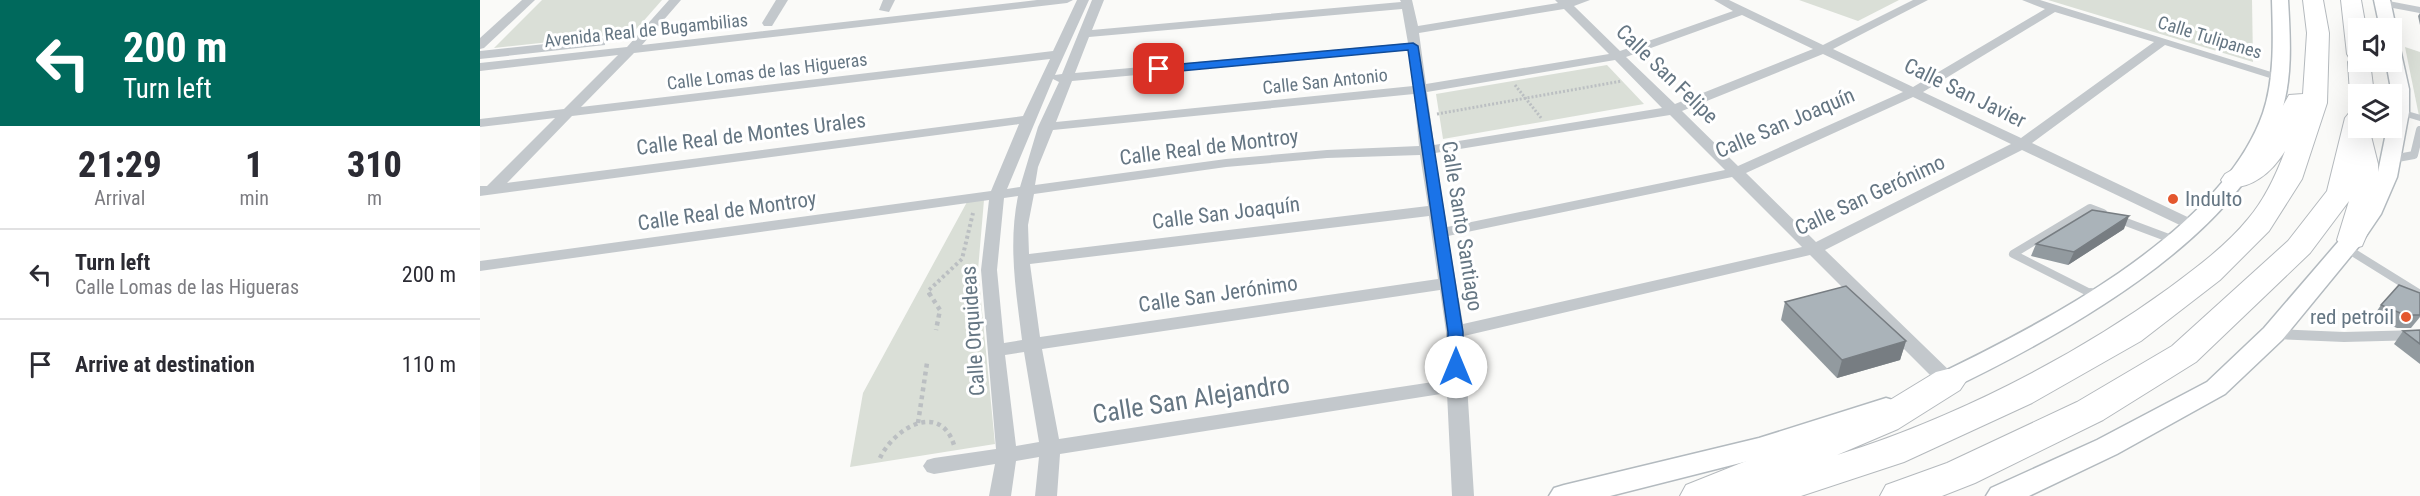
<!DOCTYPE html>
<meta charset="utf-8">
<style>
:root{--surface:#fff;--page:#f7f7f7;--text:#2b2b33;--muted:#7c7c81;--line:#e1e1e2}
body{margin:0;font-family:"Roboto Condensed",sans-serif;background:var(--page);color:var(--text);height:100vh;display:flex;flex-direction:column;font-size:22px;white-space:nowrap}
*{box-sizing:border-box;margin:0}
p{font-size:20px;color:var(--muted)}
.icon{flex:none;width:33px;height:33px;fill:none;stroke:currentColor;stroke-width:2;stroke-linecap:round;stroke-linejoin:round}
.map{position:relative;flex:1;overflow:hidden}
.drawer{display:flex;flex-direction:column;background:var(--surface);width:480px}
.drawer>*{flex:none}
.hud{background:#00695c;color:#fff;overflow:hidden}
.tools{position:absolute;left:1868px;top:18px;display:grid;gap:12px}
.tools a{display:grid;place-items:center;width:54px;height:54px;border-radius:0px;background:var(--surface);box-shadow:0 6px 24px #0002;font-size:30px}
.pin{position:absolute;display:grid;place-items:center;width:51px;height:51px;color:#fff;margin:-26px;border-radius:12px;box-shadow:0 3px 9px #0006}
.me{position:absolute;width:66px;margin:-33px;rotate:0deg;stroke-linejoin:round;filter:drop-shadow(0 0 4px #0008)}
.turn{display:flex;align-items:center;gap:21px;height:126px;padding:0 24px;font-size:27px}
.turn .icon{width:78px;height:78px;stroke-width:2.5}
.turn b{display:block;font-size:42px;line-height:51px}
.eta{display:flex;justify-content:space-evenly;align-items:center;height:102px;text-align:center}
.eta b{font-size:36px;font-weight:800;line-height:42px}
ul{padding:0;list-style:none}
li{display:flex;align-items:center;gap:18px;height:90px;padding:0 24px;border-top:2px solid var(--line)}
li div{flex:1}
li b{display:block;font-size:22px}
li em{font-style:normal}
main{display:flex;flex:1;min-height:0}
.map>svg:first-child{display:block}
.green{fill:#dadfd7}
.lines{fill:none;stroke-linecap:round;stroke-linejoin:round}
.secondary-casing{stroke:#b3babf;stroke-width:3}
.highway-casing{stroke:#b4b9bd;stroke-width:2}
.path-far2{stroke:#bbbfc2;stroke-width:3;stroke-dasharray:2 2;stroke-linecap:butt}
.path-far1{stroke:#bbbfc2;stroke-width:4;stroke-dasharray:3 3;stroke-linecap:butt}
.path{stroke:#bbbfc2;stroke-width:4.5;stroke-dasharray:4 4;stroke-linecap:butt}
.lane-far2{stroke:#c3c8cc;stroke-width:6}
.lane-far1{stroke:#c3c8cc;stroke-width:8}
.lane{stroke:#c3c8cc;stroke-width:10}
.street{fill:#c3c8cc;fill-rule:evenodd}
.secondary{fill:#fff;fill-rule:evenodd}
.highway{fill:#fff;fill-rule:evenodd}
.wall{fill:#929a9f}
.shaded-wall{fill:#777d82}
.building{fill:#aab3b9;stroke:#777d82;stroke-width:1.5}
.route{fill:#1a73e8;stroke:#114b97;stroke-width:1.5}
.poi-dot{fill:#e4572e;stroke:#fff;stroke-width:2}
.labels{text-anchor:middle;dominant-baseline:central;stroke-width:6;stroke-linejoin:round;paint-order:stroke}
.far-street-label{font-size:18px;fill:#657683;stroke:#fff}
.street-label{font-size:21px;fill:#657683;stroke:#fff}
.poi-label{font-size:21px;fill:#657683;stroke:#fff;text-anchor:start}
.near-street-label{font-size:26px;fill:#657683;stroke:#fff}
</style>
<main>
<section class="drawer">
<div class="hud">
<div class="turn"><svg class="icon" aria-label="left" viewBox="0 0 24 24"><path d="M17 20v-9H6M10 6l-5 5 5 5"/></svg><div><b>200 m</b>Turn left</div></div>
</div>
<div class="eta">
<div><b>21:29</b><p>Arrival</p></div>
<div><b>1</b><p>min</p></div>
<div><b>310</b><p>m</p></div>
</div>
<ul>
<li><svg class="icon" aria-label="left" viewBox="0 0 24 24"><path d="M17 20v-9H6M10 6l-5 5 5 5"/></svg><div><b>Turn left</b><p>Calle Lomas de las Higueras</p></div><em>200 m</em></li>
<li><svg class="icon" aria-label="arrive" viewBox="0 0 24 24"><path d="M6 21V4h12l-3 4 3 4H6"/></svg><div><b>Arrive at destination</b></div><em>110 m</em></li>
</ul>
</section>
<div class="map">
<svg width="1940" height="496" viewBox="0 0 1940 496">
<rect width="100%" height="100%" fill="#fafaf8"/>
<g class="green">
<path d="M62,0H182L153,33L14,48Z"/>
<path d="M1319,0H1419L1378,21Z"/>
<path d="M1568,0H1772L1773,62Z"/>
<path d="M1925,47L1940,52V116H1939Z"/>
<path d="M1127,65L1164,104L963,139L956,94Z"/>
<path d="M504,200L498,270L515,444L370,467L383,393L487,202Z"/>
</g>
<g class="lines">
<g class="secondary-casing">
<g id="secondary">
<path d="M1792,0H1808C1810,36 1813,78 1801,113C1761,240 1575,339 1462,393L1453,396L1444,393L1440,387L1444,381C1554,329 1741,234 1783,113C1795,78 1793,36 1792,0Z"/>
<path d="M1894,0H1910L1916,28L1914,31L1911,32V28H1900Z"/>
<path d="M1911,39L1919,44L1929,89V112L1917,177L1901,214L1880,245L1802,340L1745,394L1637,454L1549,496H1506L1511,488L1617,440L1727,382L1784,328L1864,235L1879,214L1897,177L1907,128H1911V89L1906,62H1911Z"/>
<path d="M1406,398L1416,401L1420,408L1416,415L1280,458L1130,496H1069L1074,488L1084,485L1279,438Z"/>
</g>
</g>
<g class="highway-casing">
<g id="highway">
<path d="M1823,0H1843L1849,33L1847,103L1822,179L1789,231L1740,280L1661,341L1552,403L1424,462L1321,496H1200L1206,485L1392,411L1456,372L1468,369L1480,372L1486,381L1480,390L1418,429L1357,455C1472,419 1591,359 1689,288C1716,268 1747,245 1768,219C1785,199 1796,175 1805,151C1793,171 1770,192 1745,186L1741,180L1745,174L1774,157L1809,95L1823,94L1827,33Z"/>
<path d="M1861,0H1881L1886,28H1878V62H1890L1894,94H1878V100L1870,94L1868,62L1870,59L1867,54Z"/>
<path d="M1878,110V128H1889L1898,164L1899,188L1891,225L1882,246L1872,249L1862,246L1857,240L1869,201L1830,253L1716,362L1623,420L1495,483L1462,496H1400L1406,485L1467,463L1597,402L1692,346L1808,241L1847,191L1865,118L1869,113Z"/>
</g>
</g>
<g class="path-far2">
<path d="M1035,85L1062,119"/>
<path d="M957,114L1142,81"/>
</g>
<path class="path-far1" d="M450,295L448,291L482,259L493,213"/>
<g class="path">
<path d="M449,293L460,310L456,330"/>
<path d="M438,423L447,363"/>
<path d="M400,458C414,428 460,401 474,445"/>
</g>
<g class="lane-far2">
<path d="M1903,3L1940,10"/>
<path d="M1920,112L1940,118"/>
<path d="M1939,132L1940,129"/>
</g>
<g class="lane-far1">
<path d="M1912,159L1934,155L1940,130"/>
<path d="M1638,219L1694,240"/>
<path d="M1866,248L1940,294"/>
<path d="M1614,295L1533,254L1610,208L1623,213"/>
</g>
<g class="lane">
<path d="M1611,293L1617,296"/>
<path d="M1797,334L1864,337L1940,335"/>
</g>
<g class="street">
<path d="M42,0H55L4,48L0,49V38Z"/>
<path d="M189,0H201L162,45L557,0H593L587,3L154,53L101,107L573,51L597,0H609L575,75L582,74L612,0H624L612,30L921,2L920,0H932L938,26L1078,3L1075,0H1110L1094,6L1140,51L1253,11L1234,0H1249L1343,45L1433,0H1448L1353,49L1433,87L1565,9L1542,0H1560L1804,76L1803,79H1793L1685,45L1552,143L1718,222L1720,225L1718,228H1706L1542,150L1345,250L1475,376L1478,381L1475,386H1461L1330,255L984,336L994,496H972L967,393L580,454L577,496H555L559,457L536,461L531,496H509L515,464L454,474L447,472L443,466L447,460L454,458L516,449L501,270L509,200L0,271V261L511,191L539,124L0,196V186H7L75,118L0,127V119L84,109L138,55L0,71V63L147,47ZM922,9L928,43L595,73L609,37ZM1084,9L1129,54L946,84L939,33ZM1575,12L1674,42L1541,138L1443,92ZM1262,15L1333,49L1195,104L1146,57ZM929,50L933,86L576,122L592,81ZM1343,54L1423,92L1258,166L1202,111ZM570,59L543,116L27,183L92,116ZM1135,60L1182,108L954,145L947,92ZM573,79L579,82L558,127L540,187L527,189ZM934,94L939,146L847,150L746,159L555,185L558,167L573,130ZM1433,97L1531,144L1336,242L1266,173ZM1190,115L1245,170L967,227L955,153ZM940,155L948,206L549,254L548,225L554,194L746,167L847,158ZM1252,177L1322,247L983,324L968,236ZM538,196C528,245 536,291 542,340L524,343L517,270L524,198ZM949,216L958,279L560,337L550,264ZM960,290L966,332V380L579,439L562,349ZM544,352L559,442L536,446L525,355Z"/>
<path d="M296,0H308L292,26H284L282,23Z"/>
<path d="M403,0H415L409,12L399,10Z"/>
<path d="M121,38L125,39V45L0,59V51Z"/>
</g>
<use href="#secondary" class="secondary"/>
<use href="#highway" class="highway"/>
</g>
<g class="wall">
<path d="M1940,13V25L1938,16Z"/>
<path d="M1644,229L1588,265L1551,256L1556,244Z"/>
<path d="M1940,293V317L1931,328H1917L1892,318L1901,305Z"/>
<path d="M1305,302L1426,341L1420,360L1357,378L1301,320Z"/>
<path d="M1940,330V364L1914,344L1923,331Z"/>
</g>
<g class="shaded-wall">
<path d="M1649,216L1644,229L1588,265L1594,252Z"/>
<path d="M1426,341L1420,360L1357,378L1362,360Z"/>
</g>
<g class="building">
<path d="M1612,210L1649,216L1594,252L1556,244Z"/>
<path d="M1919,285L1940,293V315H1925L1901,305Z"/>
<path d="M1366,286L1426,341L1362,360L1305,302Z"/>
<path d="M1940,330V344L1923,331Z"/>
</g>
<path class="route" d="M933,43L938,46L983,332V367L976,373L968,367V332L928,50L679,73L674,69L679,66Z"/>
<g class="poi-dot">
<circle cx="1693" cy="199" r="6"/>
<circle cx="1926" cy="317" r="6"/>
</g>
<g class="labels">
<g class="far-street-label">
<text transform="translate(166 30) rotate(-6)">Avenida Real de Bugambilias</text>
<text transform="translate(1730 37) rotate(17)">Calle Tulipanes</text>
<text transform="translate(287 71) rotate(-7)">Calle Lomas de las Higueras</text>
<text transform="translate(845 81) rotate(-6)">Calle San Antonio</text>
</g>
<g class="street-label">
<text transform="translate(1187 74) rotate(44)">Calle San Felipe</text>
<text transform="translate(1485 93) rotate(26)">Calle San Javier</text>
<text transform="translate(1305 123) rotate(-23)">Calle San Joaquín</text>
<text transform="translate(271 134) rotate(-7)">Calle Real de Montes Urales</text>
<text transform="translate(729 147) rotate(-7)">Calle Real de Montroy</text>
<text transform="translate(1390 195) rotate(-25)">Calle San Gerónimo</text>
<text transform="translate(247 211) rotate(-8)">Calle Real de Montroy</text>
<text transform="translate(746 213) rotate(-7)">Calle San Joaquín</text>
<text transform="translate(982 226) rotate(81)">Calle Santo Santiago</text>
<text transform="translate(738 294) rotate(-8)">Calle San Jerónimo</text>
<text transform="translate(493 331) rotate(-94)">Calle Orquideas</text>
</g>
<g class="poi-label">
<text x="1705" y="199">Indulto</text>
<text x="1914" y="317" text-anchor="end">red petroil</text>
</g>
<g class="near-street-label">
<text transform="translate(711 399) rotate(-9)">Calle San Alejandro</text>
</g>
</g>
</svg>
<div class="tools">
<a><svg class="icon" aria-label="sound" viewBox="0 0 24 24"><path d="M4 9h4l5-4v14l-5-4H4zM17 9q2 3 0 6"/></svg></a>
<a><svg class="icon" aria-label="layers" viewBox="0 0 24 24"><path d="M12 4l9 5-9 5-9-5zM3 14l9 5 9-5"/></svg></a>
</div>
<div class="pin" style="left:679px;top:69px;background:#d93025"><svg class="icon" aria-label="arrive" viewBox="0 0 24 24"><path d="M6 21V4h12l-3 4 3 4H6"/></svg></div>
<svg class="me" style="left:976px;top:367px" viewBox="-20 -20 40 40"><circle r="19" fill="#fff"/><path d="M0-13L10 11 0 6-10 11z" fill="#1a73e8"/></svg>
</div>
</main>
